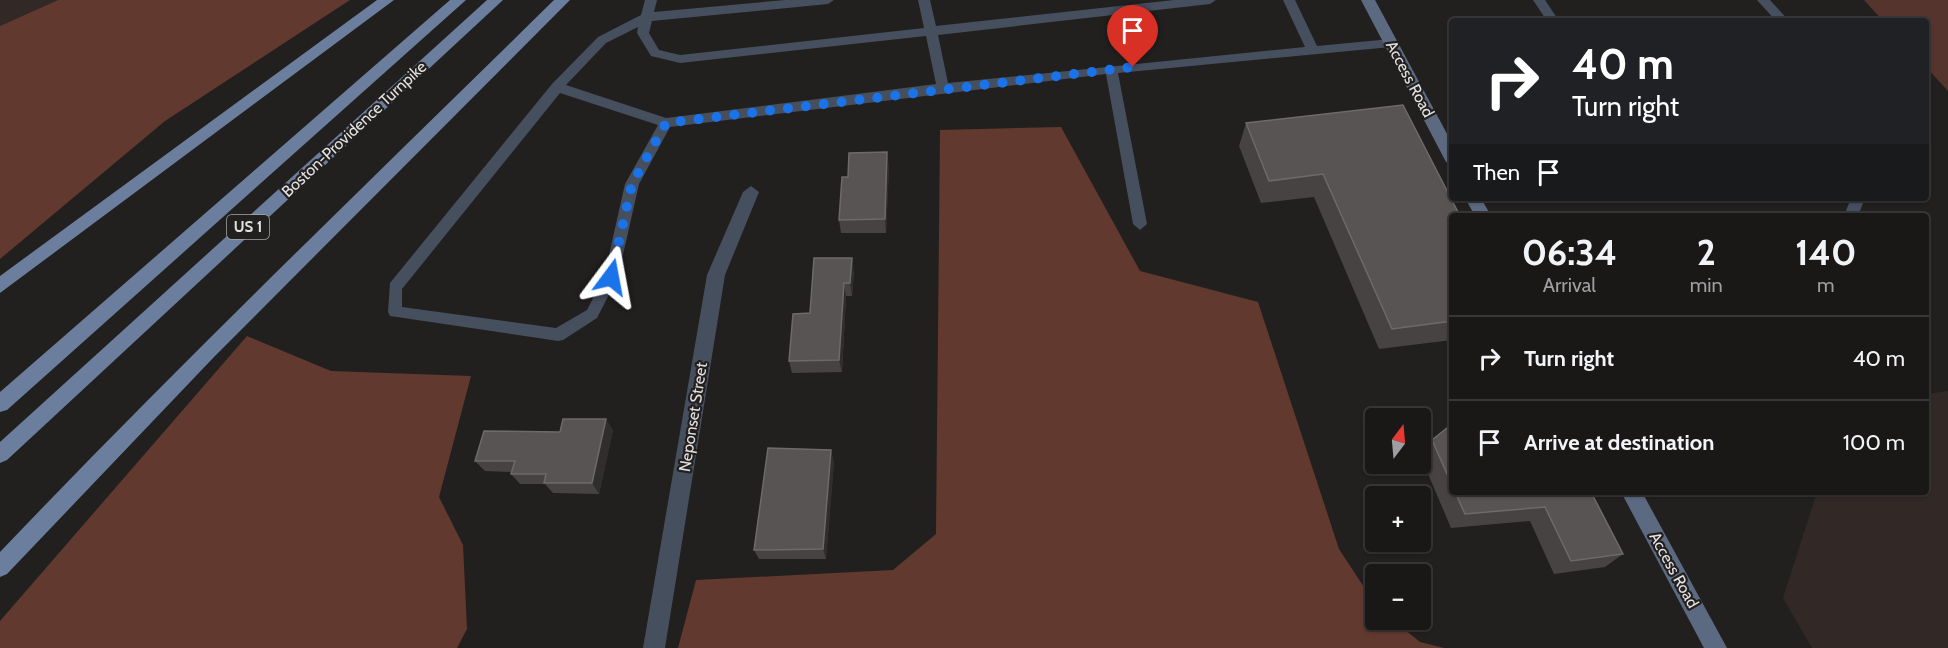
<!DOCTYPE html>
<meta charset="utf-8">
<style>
:root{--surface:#1a1717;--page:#272424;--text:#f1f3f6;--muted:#9f9fa1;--line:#383636}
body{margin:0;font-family:Cabin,sans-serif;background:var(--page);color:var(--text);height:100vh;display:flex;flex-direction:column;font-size:22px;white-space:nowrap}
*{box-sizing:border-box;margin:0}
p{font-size:20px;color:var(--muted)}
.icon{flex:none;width:33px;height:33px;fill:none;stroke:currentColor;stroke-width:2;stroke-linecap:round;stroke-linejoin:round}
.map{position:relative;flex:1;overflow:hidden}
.side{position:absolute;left:1449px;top:213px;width:480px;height:282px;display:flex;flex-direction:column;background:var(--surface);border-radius:6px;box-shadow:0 2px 4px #0004,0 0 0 2px var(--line)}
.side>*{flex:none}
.guide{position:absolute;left:1449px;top:18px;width:480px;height:183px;border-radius:6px;box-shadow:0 2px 4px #0004,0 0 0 2px var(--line);background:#202124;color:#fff;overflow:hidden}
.needle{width:39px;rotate:16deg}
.fabs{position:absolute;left:1365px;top:408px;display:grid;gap:12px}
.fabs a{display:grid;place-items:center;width:66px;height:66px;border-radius:6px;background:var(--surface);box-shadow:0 2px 4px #0004,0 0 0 2px var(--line);font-size:30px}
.pin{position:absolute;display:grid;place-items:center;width:51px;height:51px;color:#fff;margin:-62px -26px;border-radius:50% 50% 50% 0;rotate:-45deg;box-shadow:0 0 6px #0007}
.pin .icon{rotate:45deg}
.me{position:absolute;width:66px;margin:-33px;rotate:13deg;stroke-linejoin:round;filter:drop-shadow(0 0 4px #0008)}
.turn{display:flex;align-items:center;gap:21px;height:126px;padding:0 24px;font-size:27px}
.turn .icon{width:78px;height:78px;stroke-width:2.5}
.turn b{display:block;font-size:42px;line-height:51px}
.then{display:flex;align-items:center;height:57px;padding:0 24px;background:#0003;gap:12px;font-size:22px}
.eta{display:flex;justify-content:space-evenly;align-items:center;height:102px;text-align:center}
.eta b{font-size:36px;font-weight:700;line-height:42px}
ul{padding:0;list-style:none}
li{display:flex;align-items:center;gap:18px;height:84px;padding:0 24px;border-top:2px solid var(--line)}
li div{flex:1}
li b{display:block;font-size:22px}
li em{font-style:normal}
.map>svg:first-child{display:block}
.built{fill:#322927}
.green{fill:#54342c}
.forest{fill:#62392f}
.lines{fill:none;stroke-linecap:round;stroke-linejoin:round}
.lane{fill:#464f5e;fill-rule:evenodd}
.street{fill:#464f5e;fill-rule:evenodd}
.secondary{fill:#5b6981;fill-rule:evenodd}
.primary{fill:#6b7e9d;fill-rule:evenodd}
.wall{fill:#464342}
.shaded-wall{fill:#302d2d}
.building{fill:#575453;stroke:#6d6a69;stroke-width:1.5}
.route{stroke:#1a73e8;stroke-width:10;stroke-dasharray:0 18}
.labels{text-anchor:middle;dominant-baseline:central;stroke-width:4.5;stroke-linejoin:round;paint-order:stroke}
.shield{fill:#221f1f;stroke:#a9a7a7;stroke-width:1.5}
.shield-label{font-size:15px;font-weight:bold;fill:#e3e1e1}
.street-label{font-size:16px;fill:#e3e1e1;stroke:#221f1f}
</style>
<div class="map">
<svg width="1948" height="648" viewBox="0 0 1948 648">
<rect width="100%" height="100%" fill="#221f1f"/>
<g class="built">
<path d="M0,0H58L0,26Z"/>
<path d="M1948,391V648H1812L1783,598L1817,492H1926V394Z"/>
</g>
<path class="green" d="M1864,0H1948V91L1926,67V21H1883Z"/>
<g class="forest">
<path d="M58,0H350L165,121L0,259V26Z"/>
<path d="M1061,127L1140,271L1258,302L1339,549L1375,604L1376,620H1393L1420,642L1444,648H678L696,580L893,570L936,534L940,130Z"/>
<path d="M247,336L331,371L471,376L439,497L463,545L467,629L457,648H0V621Z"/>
</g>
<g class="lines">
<g class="lane">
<path d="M645,0H657L654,12L785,0H834L828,4L652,21L649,33L659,50L680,55L924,28L918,0H930L936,26L1174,0H1216L1210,4L938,35L948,83L1305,47L1283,0H1295L1317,46L1391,39L1397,43L1391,47L1118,73L1147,224L1140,230L1133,224L1106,74L670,127L639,184L618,277L597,318L563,340L558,341L390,316L388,312L390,283L552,84L598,37L641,15ZM638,27L637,33L651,56L680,63L926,36L936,84L666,118L566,85L606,43ZM560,93L658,125L625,184L604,277L587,310L556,328L402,307V289Z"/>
<path d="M1533,0H1545L1559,21H1547Z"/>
<path d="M1757,0H1770L1789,21H1776Z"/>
<path d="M1851,198H1865L1858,216H1844Z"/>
</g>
<path class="street" d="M751,186L759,192L725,275L665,648H643L707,275L743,192Z"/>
<g class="secondary">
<path d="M1361,0H1375L1452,143V164L1446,162Z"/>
<path d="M1465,198H1481L1491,216H1475Z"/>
<path d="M1621,492H1642L1727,648H1704Z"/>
</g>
<g class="primary">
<path d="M377,0H394L0,293V276Z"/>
<path d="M450,0H466L7,410L0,412V392Z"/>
<path d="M487,0H503L7,460L0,463V442Z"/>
<path d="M554,0H570L214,357L7,574L0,577V552C180,363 368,183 554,0Z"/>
</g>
</g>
<g class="wall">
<path d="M1246,123L1452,216V340L1379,349L1314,197L1261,203L1239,146Z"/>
<path d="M889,166L886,233H841L839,220L848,177Z"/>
<path d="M854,271L852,296H846L842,372L792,373L789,361L810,313Z"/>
<path d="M1452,424V492H1591L1623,554L1605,567L1554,574L1530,521L1451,528L1420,455L1432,440Z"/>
<path d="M613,430L599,494L553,493L545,484H520L511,474L512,472L485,471L475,461L560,432Z"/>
<path d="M834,461L826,559H759L754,550Z"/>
</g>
<g class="shaded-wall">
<path d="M887,152L889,166L886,233L885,219Z"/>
<path d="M852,258L854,271L852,296L850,283Z"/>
<path d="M844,283L846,296L842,372L839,360Z"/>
<path d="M606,419L613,430L599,494L592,483Z"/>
<path d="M831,450L834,461L826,559L823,549Z"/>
</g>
<g class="building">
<path d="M1403,105L1460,216H1452V321L1392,329L1323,174L1269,181L1246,123Z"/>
<path d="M887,152L885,219L839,220L842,177H848L849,153Z"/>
<path d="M814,258H852L850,283H844L839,360L789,361L793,314L810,313Z"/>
<path d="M563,419H606L592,483H544L546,474H511L515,461H475L484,431L560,432Z"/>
<path d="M1452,424V485L1432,440Z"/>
<path d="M768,448L831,450L823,549L754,550Z"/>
<path d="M1455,492H1591L1623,554L1571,561L1545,507L1465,514Z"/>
</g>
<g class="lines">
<path class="route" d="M611,277L632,184L666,123L1133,67"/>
</g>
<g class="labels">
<rect class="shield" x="227" y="215" width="42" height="24" rx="4.5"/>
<g class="shield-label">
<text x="248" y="227">US 1</text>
</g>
<g class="street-label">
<text transform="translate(1410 79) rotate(62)">Access Road</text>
<text transform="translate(354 129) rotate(-43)">Boston-Providence Turnpike</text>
<text transform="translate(693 417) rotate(-81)">Neponset Street</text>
<text transform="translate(1674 570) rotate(61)">Access Road</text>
</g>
</g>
</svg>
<div class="fabs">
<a><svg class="needle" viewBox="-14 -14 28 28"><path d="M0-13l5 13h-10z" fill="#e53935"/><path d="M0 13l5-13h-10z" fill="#9f9fa1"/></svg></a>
<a>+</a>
<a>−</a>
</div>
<div class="pin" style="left:1133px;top:67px;background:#d93025"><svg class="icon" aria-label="arrive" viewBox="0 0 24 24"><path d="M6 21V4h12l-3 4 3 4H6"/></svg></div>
<svg class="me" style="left:611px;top:277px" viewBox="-20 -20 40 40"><path d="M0-17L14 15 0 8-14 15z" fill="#1a73e8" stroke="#fff" stroke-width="4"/></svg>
<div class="guide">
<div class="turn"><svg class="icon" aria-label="right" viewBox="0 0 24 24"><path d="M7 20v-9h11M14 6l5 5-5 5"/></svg><div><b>40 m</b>Turn right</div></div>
<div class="then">Then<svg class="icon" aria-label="arrive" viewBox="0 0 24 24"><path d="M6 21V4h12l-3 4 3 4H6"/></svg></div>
</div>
<section class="side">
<div class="eta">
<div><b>06:34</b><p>Arrival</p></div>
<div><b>2</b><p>min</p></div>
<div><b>140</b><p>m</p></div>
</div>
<ul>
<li><svg class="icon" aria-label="right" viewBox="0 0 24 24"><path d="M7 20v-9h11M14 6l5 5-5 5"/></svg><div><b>Turn right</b></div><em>40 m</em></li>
<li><svg class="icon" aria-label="arrive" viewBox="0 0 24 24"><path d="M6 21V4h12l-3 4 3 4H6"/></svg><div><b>Arrive at destination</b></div><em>100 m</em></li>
</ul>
</section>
</div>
